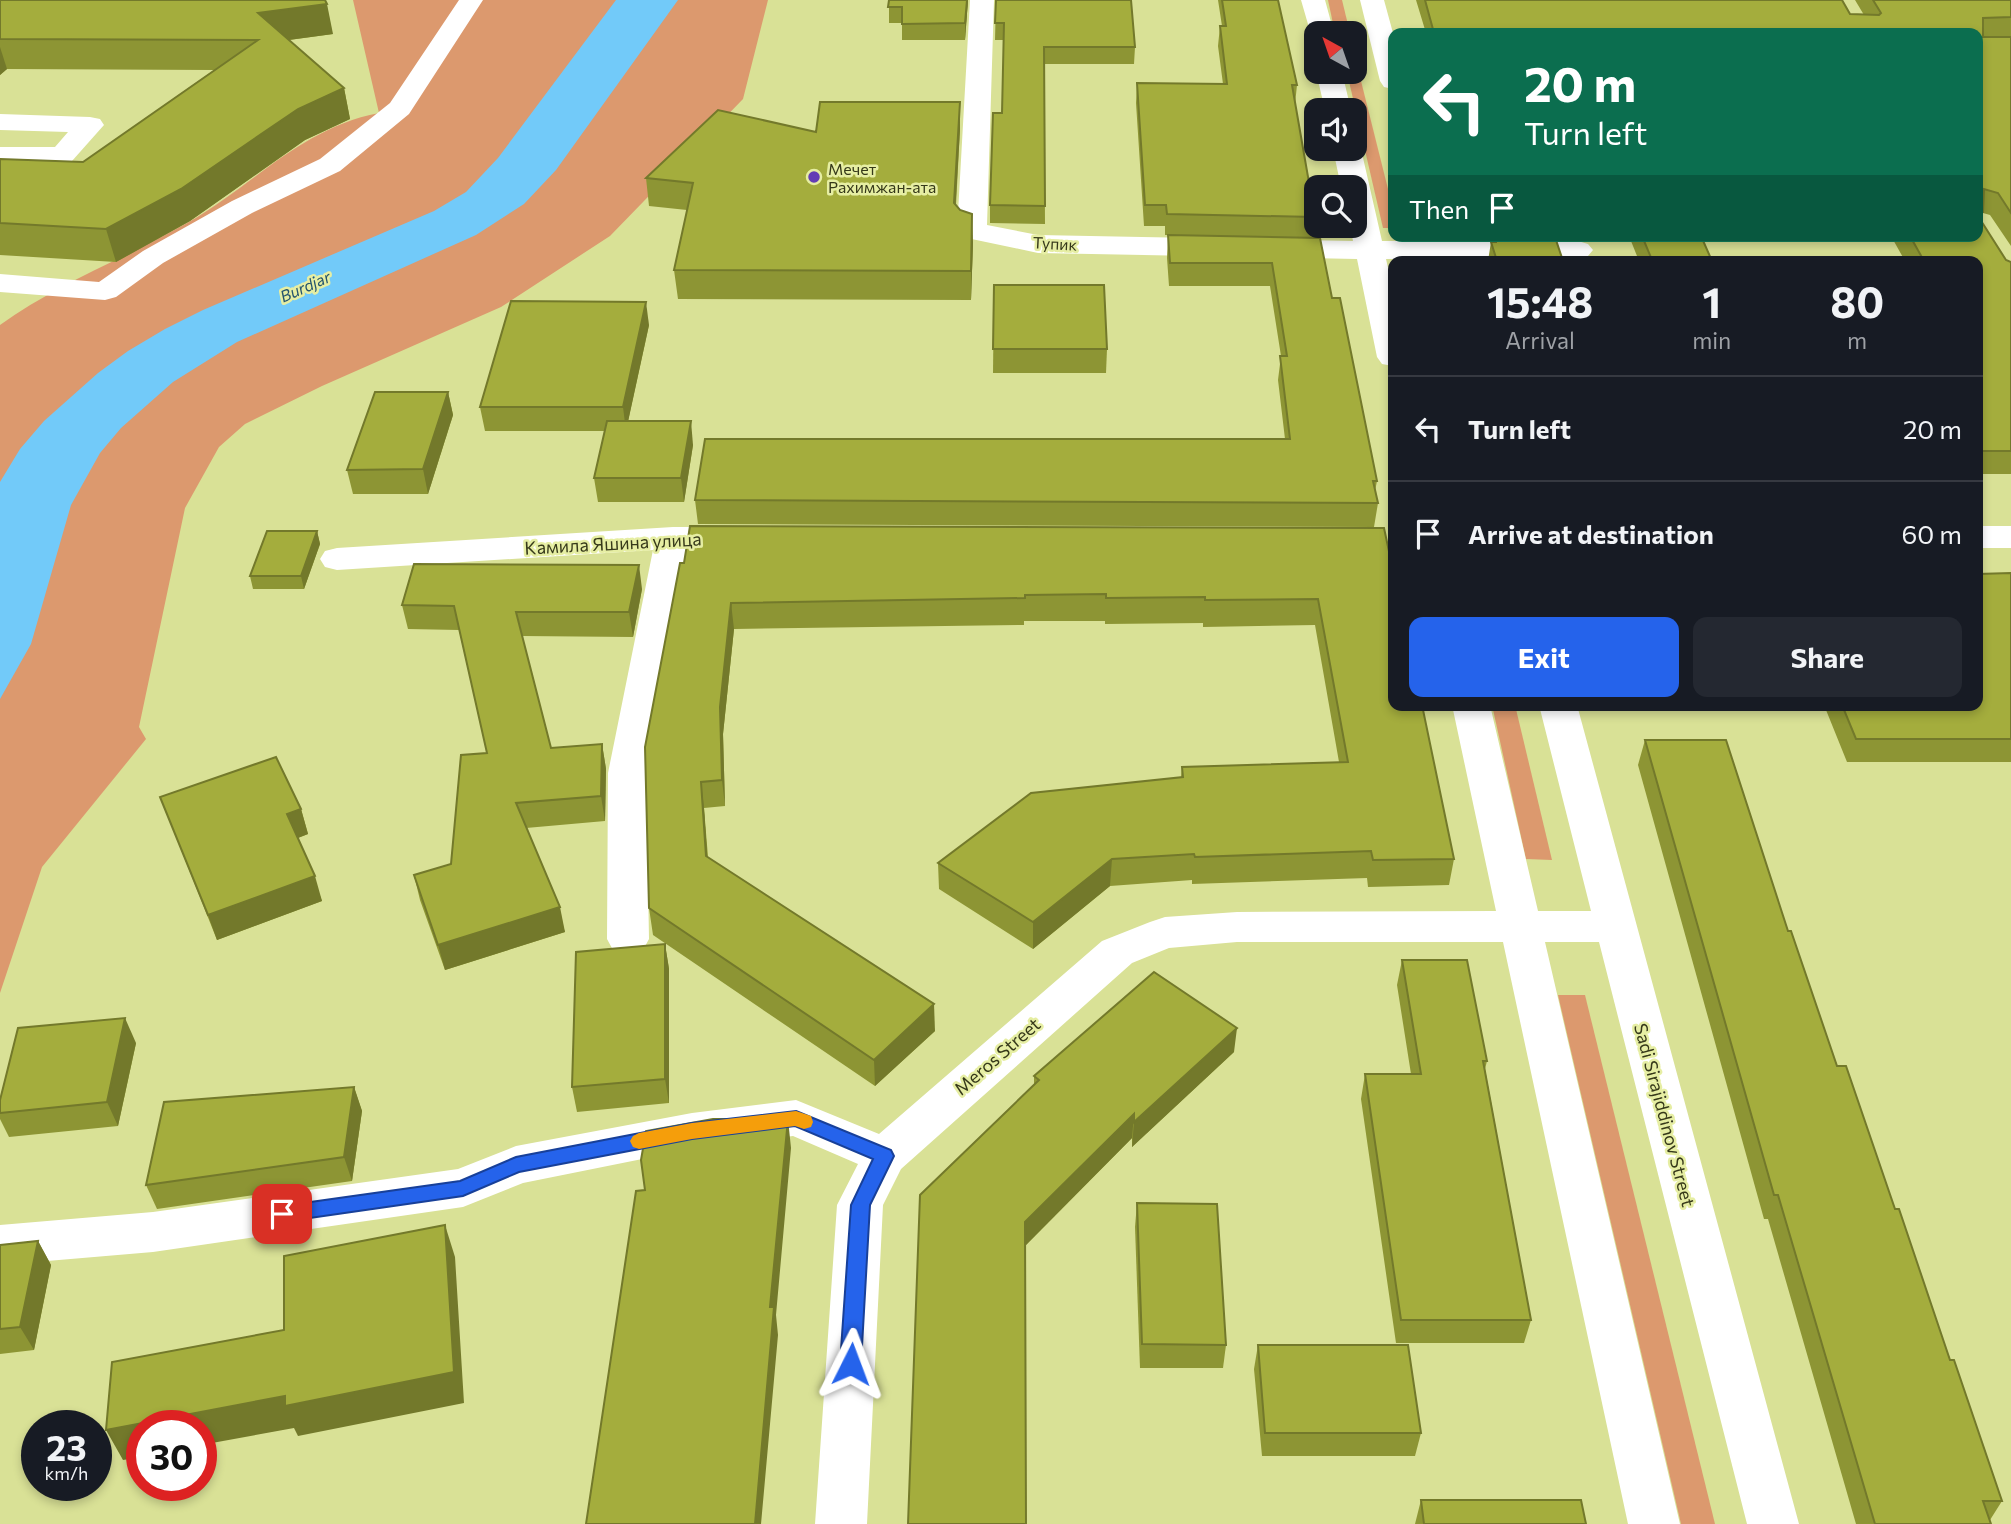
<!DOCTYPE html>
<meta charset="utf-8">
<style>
:root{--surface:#171b24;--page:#242831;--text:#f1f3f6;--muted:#9ea1a6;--line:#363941;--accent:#2563eb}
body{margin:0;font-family:Commissioner,sans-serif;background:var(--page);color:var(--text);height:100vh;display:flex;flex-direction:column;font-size:26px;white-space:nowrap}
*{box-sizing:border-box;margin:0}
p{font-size:23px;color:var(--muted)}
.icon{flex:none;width:38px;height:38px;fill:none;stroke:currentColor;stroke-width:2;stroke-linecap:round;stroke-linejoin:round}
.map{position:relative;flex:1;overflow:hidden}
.details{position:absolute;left:1388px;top:256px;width:595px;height:455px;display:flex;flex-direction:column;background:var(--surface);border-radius:14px;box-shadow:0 4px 10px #0003}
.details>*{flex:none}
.banner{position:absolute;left:1388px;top:28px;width:595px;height:214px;border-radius:14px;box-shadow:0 4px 10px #0003;background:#0b6e4f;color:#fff;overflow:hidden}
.needle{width:46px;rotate:320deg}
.tools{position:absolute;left:1304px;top:21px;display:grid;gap:14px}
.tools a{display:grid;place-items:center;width:63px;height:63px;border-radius:14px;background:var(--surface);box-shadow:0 4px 10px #0003;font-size:35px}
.speed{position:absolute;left:21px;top:1410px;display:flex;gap:14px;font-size:35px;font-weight:700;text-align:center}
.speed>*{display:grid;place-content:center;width:91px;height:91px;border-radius:50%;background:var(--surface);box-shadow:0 4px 10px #0003;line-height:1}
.speed small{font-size:18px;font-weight:400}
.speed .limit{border:10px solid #d22;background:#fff;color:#111}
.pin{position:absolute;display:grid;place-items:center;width:60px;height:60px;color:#fff;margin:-30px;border-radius:14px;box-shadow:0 4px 10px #0006}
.me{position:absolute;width:77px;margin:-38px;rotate:3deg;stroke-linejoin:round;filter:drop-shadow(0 0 5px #0008)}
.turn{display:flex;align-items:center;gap:24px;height:147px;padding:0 21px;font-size:32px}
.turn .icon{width:91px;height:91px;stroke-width:2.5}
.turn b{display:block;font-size:49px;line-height:60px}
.then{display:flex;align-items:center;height:66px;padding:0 21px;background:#0003;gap:14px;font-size:26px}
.eta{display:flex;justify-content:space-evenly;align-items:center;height:119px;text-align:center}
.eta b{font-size:42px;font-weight:700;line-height:49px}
.button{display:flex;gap:14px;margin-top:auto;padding:14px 21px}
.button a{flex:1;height:80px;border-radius:14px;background:var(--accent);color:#fff;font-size:28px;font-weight:700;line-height:80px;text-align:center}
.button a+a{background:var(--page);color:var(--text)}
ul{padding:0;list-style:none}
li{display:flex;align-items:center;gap:21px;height:105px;padding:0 21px;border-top:2px solid var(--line)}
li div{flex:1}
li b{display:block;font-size:26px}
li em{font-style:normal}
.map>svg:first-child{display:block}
.green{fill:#dc996e}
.water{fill:#72caf9}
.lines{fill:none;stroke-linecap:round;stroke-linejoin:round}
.minor{fill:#fff;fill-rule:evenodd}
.wall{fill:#8d9534}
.shaded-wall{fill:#73792b}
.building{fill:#a4ad3d;stroke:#73792b;stroke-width:2}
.route{fill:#2563eb;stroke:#184099;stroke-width:2}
.slow{fill:#f59e0b}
.poi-dot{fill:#643db5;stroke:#e6eea3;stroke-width:2.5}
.labels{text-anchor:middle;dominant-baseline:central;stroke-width:5;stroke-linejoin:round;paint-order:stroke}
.far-poi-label{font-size:16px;fill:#36391a;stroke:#e6eea3;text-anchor:start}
.far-street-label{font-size:16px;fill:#36391a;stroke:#e6eea3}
.far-water-label{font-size:16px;font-style:italic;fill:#24546d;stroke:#e6eea3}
.street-label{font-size:18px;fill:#36391a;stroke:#e6eea3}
</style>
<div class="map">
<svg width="2011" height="1524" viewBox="0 0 2011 1524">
<rect width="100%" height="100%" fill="#d9e196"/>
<g class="green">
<path d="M353,0H768L743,99L610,236L501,307L322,386L245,424L219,447L185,508L139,727L146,739L42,867L0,993V325C57,284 125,258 187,223C254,185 301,128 379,113Z"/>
<path d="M1328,0H1342L1350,33H1335Z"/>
<path d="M1348,77H1360L1393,209V228H1383Z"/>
<path d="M1492,705H1515L1552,860L1526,859Z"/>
<path d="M1558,995H1585L1715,1524H1681Z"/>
</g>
<path class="water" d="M616,0H678L556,170L524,204L476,235L237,342L173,382L121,428L100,453L71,505L31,644L0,699V482L20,449L44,421L98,373L128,351L165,329L203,310L434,211L466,192L498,158Z"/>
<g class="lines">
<g class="minor">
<path d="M459,0H483L409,114L340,171L252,213L163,263L116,297L105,300L0,292V274L99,282L143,251L232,201L320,159L390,103Z"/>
<path d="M970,0H994L987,225L1038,235L1353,241L1350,226H1354V187H1341L1333,149H1354V143L1361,149L1382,241H1578L1588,244L1593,250L1588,256L1578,259H1386L1393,289V366L1382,364L1377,357L1357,259L1038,253L962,237L957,231Z"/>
<path d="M1301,0H1325L1334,33H1316V39L1312,38Z"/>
<path d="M1360,0H1384L1393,33V89L1384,87L1380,81Z"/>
<path d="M1316,72H1342L1351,110H1325Z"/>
<path d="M0,114L90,117L100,119L104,125L72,161L0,163V147H55L68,132L0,130Z"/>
<rect x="1978" y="526" width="33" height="22"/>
<path d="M673,527H740L752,530L757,538L752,546L740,549H688L646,773L649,939L643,950L628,955L613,950L607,939L608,773L653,550L337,570L325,567L320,559L325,551L337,548Z"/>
<path d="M1452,705H1490L1538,911H1591L1539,705H1577L1799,1524H1747L1599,942H1545L1680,1524H1628L1503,942H1237L1169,948L1132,963L901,1169L883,1205L867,1524H815L837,1205L858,1164L793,1136L692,1149L523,1183L463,1207L153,1252L0,1265V1225L153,1212L458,1169L516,1146L692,1113L796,1100L879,1134L1102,941L1150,922L1165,917L1237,912L1496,911Z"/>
</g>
</g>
<g class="wall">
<path d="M0,0L333,34L289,40L344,88L350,119L305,140L190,221L116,262L0,255V159L83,162L214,70L7,69L0,75Z"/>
<path d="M889,0H968L965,40H902V23H889Z"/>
<path d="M996,0L1135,47L1134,64H1044L1045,224L990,223V205L1002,113L1004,40H995Z"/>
<path d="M1218,0H1278L1297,85L1295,104L1315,217L1313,238L1165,235V226H1144L1136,103L1137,83L1223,84L1218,46L1220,26H1222Z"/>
<path d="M1416,0H1842L1850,14L1864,15L1855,0H2011V246L1990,215L1983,213L1980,220L2006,260L2011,262V474H1978V261H1905L1891,236H1978V33H1426Z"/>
<path d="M960,129L956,205L973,242L971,300L678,299L674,270L687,210L649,206L646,178L816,132Z"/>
<path d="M1168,235L1320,238L1332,298L1377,481L1375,491L1378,503L1374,527L698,524L695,500L1285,439L1278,380L1281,356L1270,286H1169L1167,258Z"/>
<path d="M1485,236H1545L1544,238H1485Z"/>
<path d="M1629,236H1701L1712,261H1639Z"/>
<path d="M1496,240L1497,261H1488L1491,242H1495Z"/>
<path d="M994,285L1107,349L1106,373H993Z"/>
<path d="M649,325L628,421L693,445L684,502H598L594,478L605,431H485L480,407Z"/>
<path d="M448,392L453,415L428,494H353L347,470Z"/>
<path d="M1384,528L1454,859L1449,885L1368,887L1367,878L1192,884V880L1110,886L1033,949L939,889L938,863L1181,777L1182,767L1339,762L1315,625L1203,627V623L1105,624V621H1024V625L734,629L723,734L725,806L704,808L708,857L935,1031L875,1086L653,935L649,908L680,563Z"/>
<path d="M317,531L320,544L304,589H253L250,576Z"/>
<path d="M2011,573V762H1847L1824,705H1978Z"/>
<path d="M642,589L633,637L522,636L551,748L602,744L606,769L605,821L526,828L565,932L445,970L420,900L414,875L451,864L487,753L459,630L408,629L402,605Z"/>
<path d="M1645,740L1788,931L1837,1066L1895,1209L2002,1501L1990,1520L1991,1524H1856L1768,1219H1764L1638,765Z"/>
<path d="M160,797L301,809L308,834L298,838L322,901L217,940Z"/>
<path d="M665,944L669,969V1103L577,1112L572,1087Z"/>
<path d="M1402,960L1487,1061L1485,1069L1531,1320L1524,1343H1396L1361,1099L1365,1074H1411L1397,985Z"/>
<path d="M136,1043L118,1126L9,1137L0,1119V1100Z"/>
<path d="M1234,1052L1132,1147V1138L1025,1246L908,1524L1034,1085V1076Z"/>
<path d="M354,1087L362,1111L352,1181L157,1209L146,1185Z"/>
<path d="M1137,1203L1226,1345L1223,1368H1140L1135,1227Z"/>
<path d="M38,1241L51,1265L34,1350L0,1354V1245Z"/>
<path d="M1258,1345L1421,1433L1415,1456H1262L1254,1369Z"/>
<path d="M1421,1500L1586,1524H1415Z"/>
</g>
<g class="shaded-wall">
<path d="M967,0H968L965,40V23Z"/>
<path d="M327,4L333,34L266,43L258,13Z"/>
<path d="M0,47L7,69L0,75Z"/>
<path d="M344,88L350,119L305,140L190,221L116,262L106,229L298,109Z"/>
<path d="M960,102V129L954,231V203Z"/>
<path d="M1983,212L1978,227V213Z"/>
<path d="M972,214L973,242L971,300V271Z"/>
<path d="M646,302L649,325L626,431L623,407Z"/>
<path d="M448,392L453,415L428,494L423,469Z"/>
<path d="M691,421L693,445L684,502L681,478Z"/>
<path d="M317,531L320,544L304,589L301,576Z"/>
<path d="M639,565L642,589L633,637L629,612Z"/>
<path d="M731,603L734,629L723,734L725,806L722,780L720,707Z"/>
<path d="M602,744L606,769L605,821L601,796Z"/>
<path d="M701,782L704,808L709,882L706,856Z"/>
<path d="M301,809L308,834L295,839L287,814Z"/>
<path d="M1112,859L1110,886L1033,949V922Z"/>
<path d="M315,876L322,901L217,940L208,915Z"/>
<path d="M560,907L565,932L445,970L438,945Z"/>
<path d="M665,944L669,969V1103L665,1079Z"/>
<path d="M934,1004L935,1031L875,1086L874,1060Z"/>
<path d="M125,1018L136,1043L118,1126L107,1102Z"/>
<path d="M1237,1028L1234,1052L1132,1147L1134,1122Z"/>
<path d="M354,1087L362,1111L352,1181L344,1157Z"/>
<path d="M1134,1114L1132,1138L1025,1246V1222Z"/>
<path d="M788,1119L791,1148L776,1315L778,1335L761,1524H755L770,1307Z"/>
<path d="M445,1225L455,1257L464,1403L298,1436L294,1428L201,1445V1426H142V1457L123,1460L106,1430L285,1396Z"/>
<path d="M38,1241L51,1265L34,1350L20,1327Z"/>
</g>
<g class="building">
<path d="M0,0H325L327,4L258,13L344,88L298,109L181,189L106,229L0,223V159L83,162L258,40L0,39Z"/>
<path d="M889,0H967L965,23L902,24V7H888Z"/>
<path d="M996,0H1131L1135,47H1044L1045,206L990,205L993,113H1002L1004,23H995Z"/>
<path d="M1222,0H1278L1297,85H1292L1315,217L1167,214L1166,205H1145L1137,83L1227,84L1220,26H1226Z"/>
<path d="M1425,0H1842L1850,14L1879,15L1881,13L1873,0H2011V17L1983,18V37H2011V213L1998,193L1984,189L1983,212H1978V213V33H1434Z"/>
<path d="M820,102H960L954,203L960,210L972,214L971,271L674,270L693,183L646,178L718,110L816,132Z"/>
<path d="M1978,216L2006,260L2011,262V451H1978V261H1924L1910,236H1978Z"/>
<path d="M1168,235L1320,238L1332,298H1340L1377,481H1373L1378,503L695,500L705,439H1290L1280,356H1287L1272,263H1170Z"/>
<path d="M1642,236H1701L1712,261L1652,260Z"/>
<path d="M1496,240H1556L1563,261H1497L1491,242H1496Z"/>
<path d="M994,285H1104L1107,349H993Z"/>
<path d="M511,301L646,302L623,407H480Z"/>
<path d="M375,392H448L423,469L347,470Z"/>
<path d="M607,421H691L681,478H594Z"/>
<path d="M690,526L1384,528L1393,570V705H1422L1454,859L1373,860L1371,851L1195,857L1194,854L1112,859L1033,922L938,863L1031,793L1183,777L1182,767L1348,762L1318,599L1205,600V597L1106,598V594L1025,595V598L731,603L720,707L722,780L701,782L706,856L934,1004L874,1060L649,908L645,747L680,563H684Z"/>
<path d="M267,531H317L301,576H250Z"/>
<path d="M414,564L639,565L629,612H516L551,748L602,744L601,796L516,803L560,907L438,945L414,875L451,864L461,755L487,753L454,606L402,605Z"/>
<path d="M2011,573V739H1856L1842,705H1978V574Z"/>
<path d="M1645,740H1726L1788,931H1791L1837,1066H1846L1895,1209H1899L1950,1360H1954L2002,1501H1983L1991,1524H1875L1778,1195H1774Z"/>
<path d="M276,757L301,809L287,814L315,876L208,915L160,797Z"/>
<path d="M665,944V1079L572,1087L576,952Z"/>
<path d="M1402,960H1467L1487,1061H1483L1531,1320H1401L1365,1074H1421Z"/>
<path d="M1154,972L1237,1028L1134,1122V1114L1025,1222L1026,1524H908L920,1195L1039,1080L1034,1076Z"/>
<path d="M125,1018L107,1102L0,1113V1100L18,1028Z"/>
<path d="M354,1087L344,1157L146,1185L164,1102Z"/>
<path d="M713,1119H788L770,1307H774L755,1524H586L636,1191L645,1190L641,1160L646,1131Z"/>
<path d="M1137,1203L1217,1204L1226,1345L1142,1344Z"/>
<path d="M445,1225L454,1372L285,1406V1396L106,1430L112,1362L284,1330V1256Z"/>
<path d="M38,1241L20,1327L0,1329V1245Z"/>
<path d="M1258,1345H1408L1421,1433H1265Z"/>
<path d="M1421,1500H1581L1586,1524H1424Z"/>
</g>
<path class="route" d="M796,1111L891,1150L894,1156L870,1205L861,1364L858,1371L851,1373L843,1371L840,1364L851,1205L873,1159L795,1126L692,1139L519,1172L463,1196L282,1222L275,1220L272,1214L275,1208L282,1206L460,1181L516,1157L692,1123Z"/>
<path class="slow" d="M796,1111L811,1116L813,1122L811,1127L804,1129L795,1126L692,1139L639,1149L633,1147L630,1141L633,1136L639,1133L692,1123Z"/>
<circle class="poi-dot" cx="814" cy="177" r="7"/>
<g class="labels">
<g class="far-poi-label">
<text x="828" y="168">Мечет<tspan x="828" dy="18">Рахимжан-ата</tspan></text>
</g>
<g class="far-street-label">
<text transform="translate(1055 243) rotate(3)">Тупик</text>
</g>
<g class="far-water-label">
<text transform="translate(305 286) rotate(-24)">Burdjar</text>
</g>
<g class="street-label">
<text transform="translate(613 543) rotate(-3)">Камила Яшина улица</text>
<text transform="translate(997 1056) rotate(-41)">Meros Street</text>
<text transform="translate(1665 1115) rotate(75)">Sadi Sirajiddinov Street</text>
</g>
</g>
</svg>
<div class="tools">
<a><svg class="needle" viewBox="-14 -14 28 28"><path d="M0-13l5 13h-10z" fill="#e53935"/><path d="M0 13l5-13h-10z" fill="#9ea1a6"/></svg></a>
<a><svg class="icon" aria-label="sound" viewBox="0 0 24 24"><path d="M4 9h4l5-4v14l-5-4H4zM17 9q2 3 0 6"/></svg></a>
<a><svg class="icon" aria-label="search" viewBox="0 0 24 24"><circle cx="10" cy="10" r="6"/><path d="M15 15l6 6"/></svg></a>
</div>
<div class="speed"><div>23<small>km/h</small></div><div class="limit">30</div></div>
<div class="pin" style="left:282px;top:1214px;background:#d93025"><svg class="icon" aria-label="arrive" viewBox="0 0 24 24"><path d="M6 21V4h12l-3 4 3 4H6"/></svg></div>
<svg class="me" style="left:851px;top:1364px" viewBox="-20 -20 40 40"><path d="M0-17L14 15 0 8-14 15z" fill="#2563eb" stroke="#fff" stroke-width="4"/></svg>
<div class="banner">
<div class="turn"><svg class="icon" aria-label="left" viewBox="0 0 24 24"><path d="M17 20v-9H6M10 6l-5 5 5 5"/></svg><div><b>20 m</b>Turn left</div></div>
<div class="then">Then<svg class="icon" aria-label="arrive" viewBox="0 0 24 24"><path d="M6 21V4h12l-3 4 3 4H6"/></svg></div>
</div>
<section class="details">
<div class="eta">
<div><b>15:48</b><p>Arrival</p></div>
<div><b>1</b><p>min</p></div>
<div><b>80</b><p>m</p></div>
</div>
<ul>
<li><svg class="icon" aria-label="left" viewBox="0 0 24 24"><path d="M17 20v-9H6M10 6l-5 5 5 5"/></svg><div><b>Turn left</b></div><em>20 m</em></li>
<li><svg class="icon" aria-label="arrive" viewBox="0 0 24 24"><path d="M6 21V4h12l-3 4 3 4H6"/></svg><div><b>Arrive at destination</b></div><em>60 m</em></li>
</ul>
<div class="button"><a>Exit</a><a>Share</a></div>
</section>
</div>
